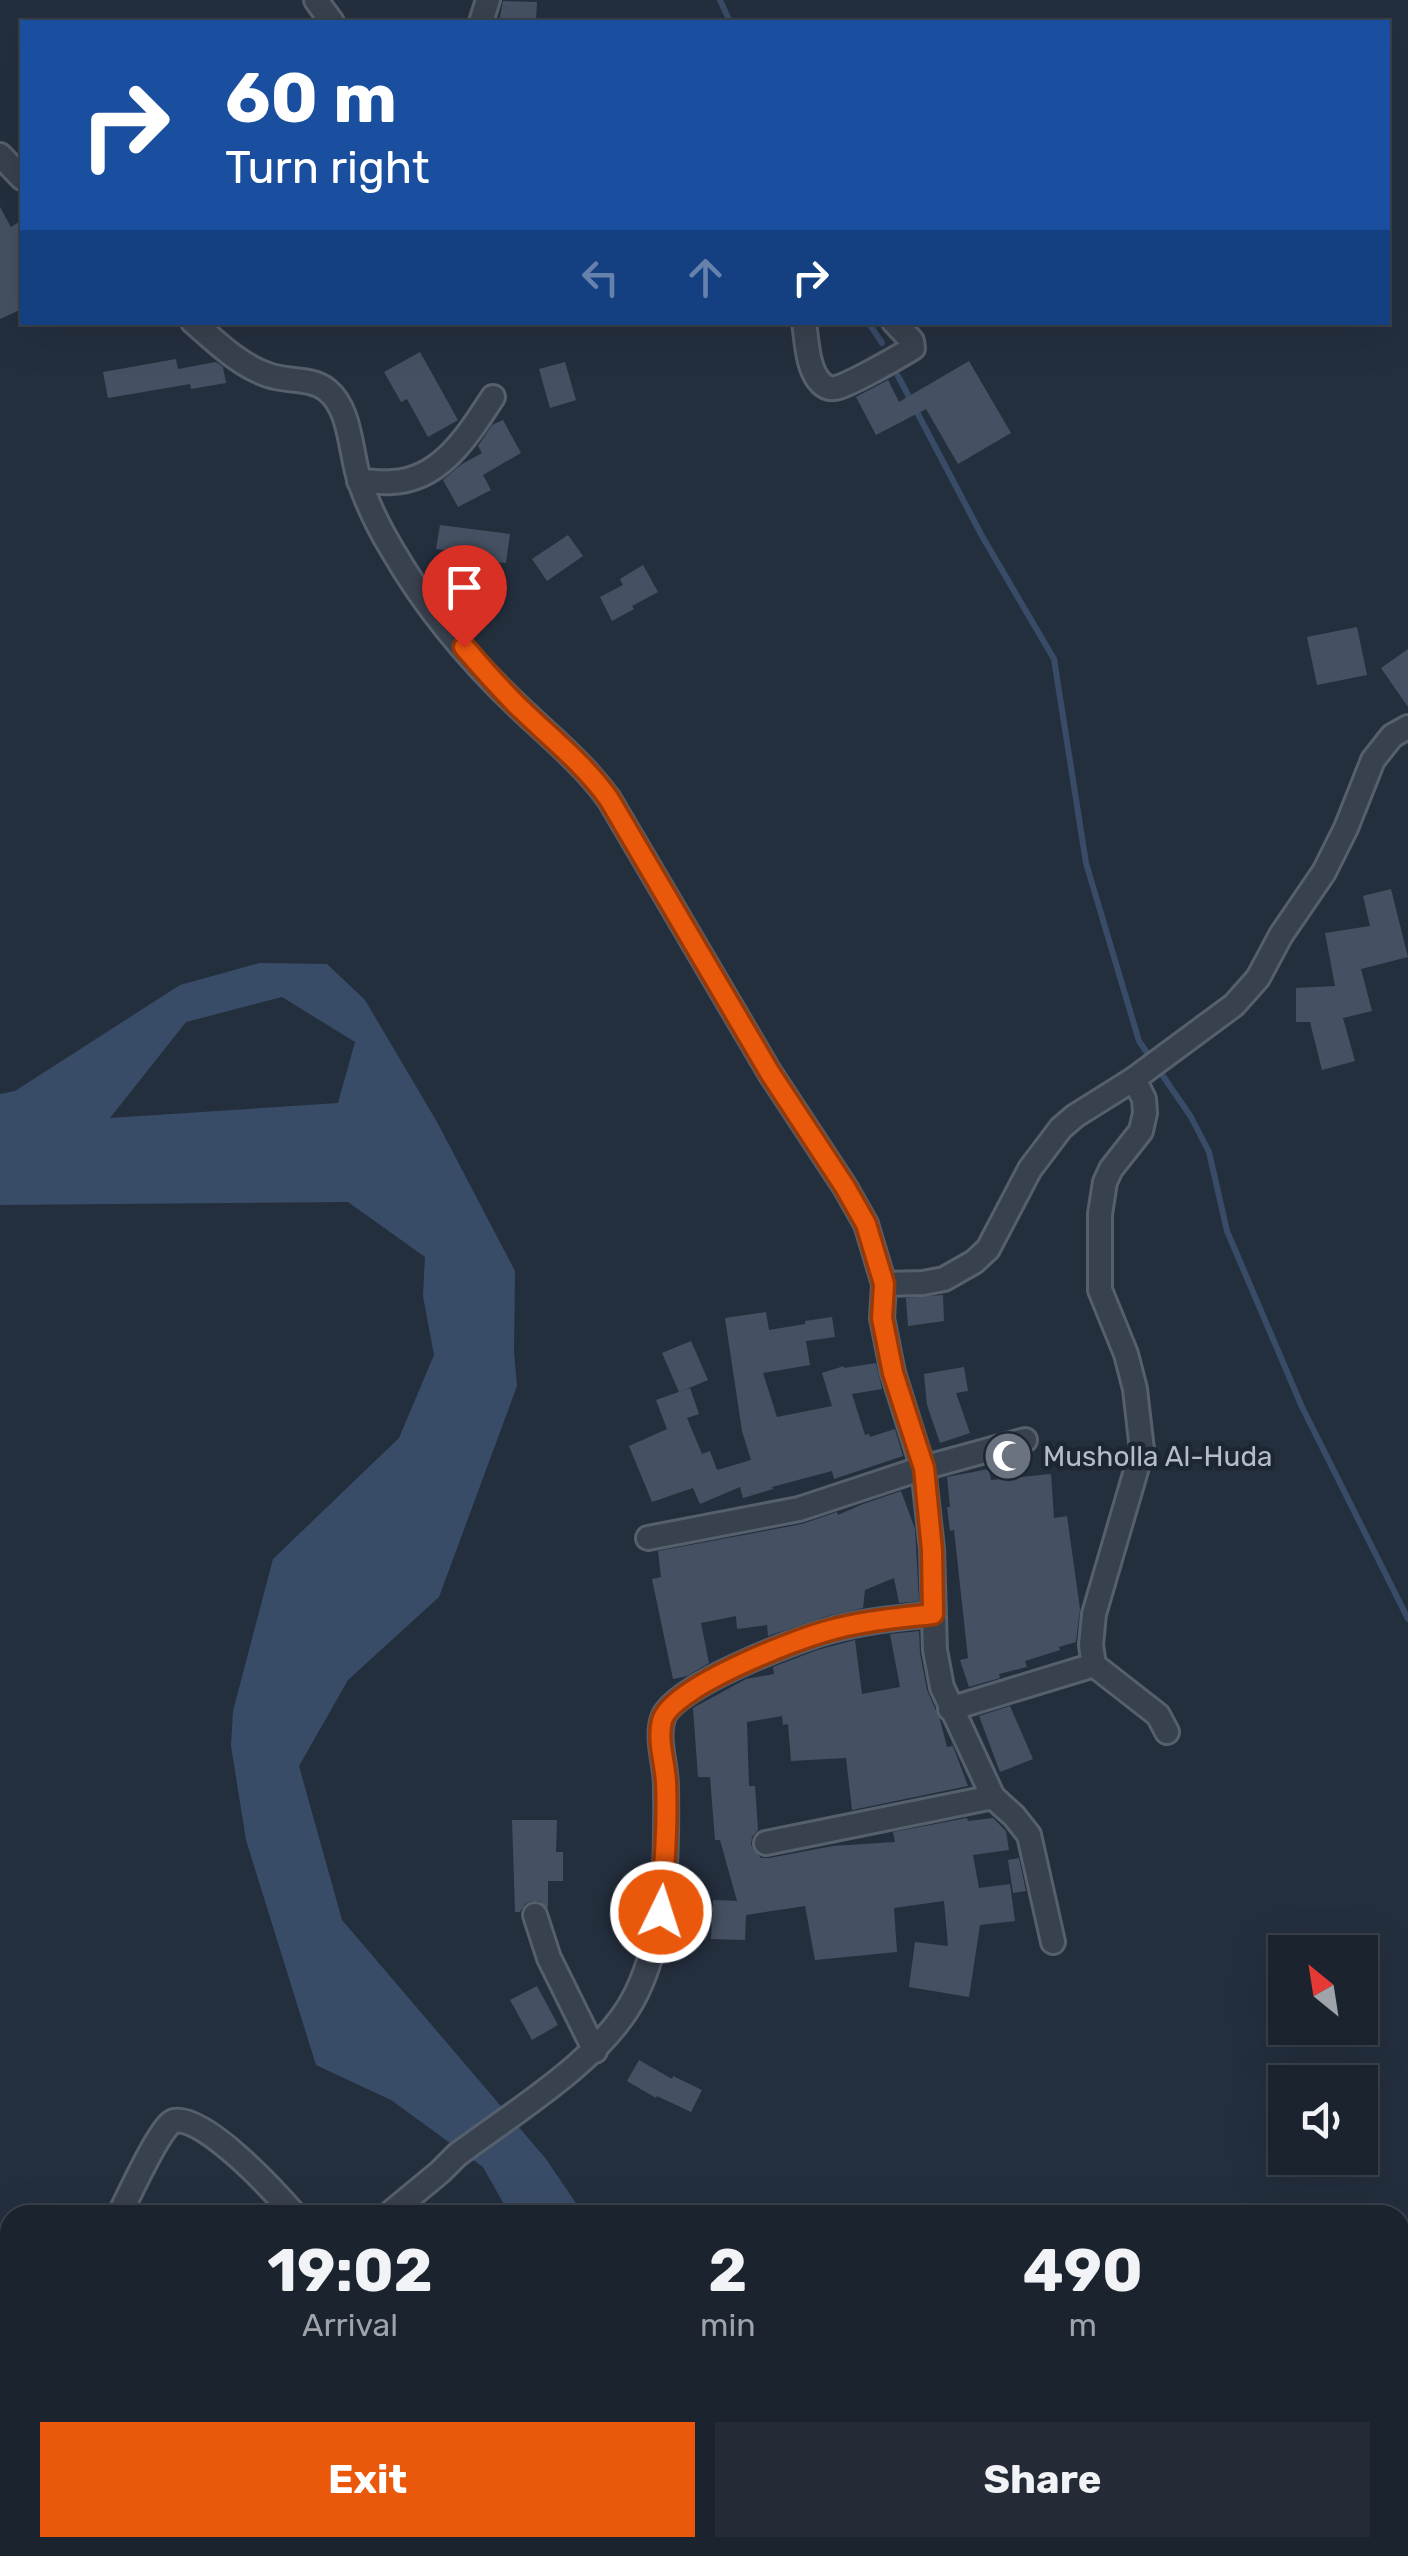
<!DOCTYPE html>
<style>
:root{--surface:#1b232e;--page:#242b36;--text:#f1f3f6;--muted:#a0a4aa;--line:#39404a;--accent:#ea580c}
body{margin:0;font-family:Rubik,sans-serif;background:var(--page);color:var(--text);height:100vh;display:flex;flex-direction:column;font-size:38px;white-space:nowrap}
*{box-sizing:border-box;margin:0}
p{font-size:32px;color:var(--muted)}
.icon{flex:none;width:55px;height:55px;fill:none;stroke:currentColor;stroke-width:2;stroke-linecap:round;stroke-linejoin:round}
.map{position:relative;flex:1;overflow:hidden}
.sheet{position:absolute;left:0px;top:2205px;width:1410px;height:352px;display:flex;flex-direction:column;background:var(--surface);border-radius:30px 30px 0 0;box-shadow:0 10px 40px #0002,0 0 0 2px var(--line)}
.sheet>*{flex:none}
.guide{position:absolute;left:20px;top:20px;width:1370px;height:305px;border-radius:0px;box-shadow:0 10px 40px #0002,0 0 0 2px var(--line);background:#1a4fa0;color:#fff;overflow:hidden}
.needle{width:65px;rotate:330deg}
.buttons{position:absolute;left:1268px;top:1935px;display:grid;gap:20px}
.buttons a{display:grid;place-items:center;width:110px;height:110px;border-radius:0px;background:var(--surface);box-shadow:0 10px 40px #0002,0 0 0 2px var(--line);font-size:50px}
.pin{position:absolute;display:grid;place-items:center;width:85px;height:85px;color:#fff;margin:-102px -42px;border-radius:50% 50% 50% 0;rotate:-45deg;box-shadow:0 0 10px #0007}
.pin .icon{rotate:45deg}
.me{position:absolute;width:110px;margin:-55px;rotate:4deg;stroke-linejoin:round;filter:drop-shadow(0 0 8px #0008)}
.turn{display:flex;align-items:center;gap:35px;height:210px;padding:0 40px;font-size:45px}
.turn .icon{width:130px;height:130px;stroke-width:2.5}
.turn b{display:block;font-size:70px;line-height:85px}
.lanes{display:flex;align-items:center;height:95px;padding:0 40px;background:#0003;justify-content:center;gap:50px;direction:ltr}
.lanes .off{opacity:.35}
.eta{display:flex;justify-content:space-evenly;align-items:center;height:170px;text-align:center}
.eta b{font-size:60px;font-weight:700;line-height:70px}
.primary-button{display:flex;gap:20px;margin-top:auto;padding:20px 40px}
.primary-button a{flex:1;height:115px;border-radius:0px;background:var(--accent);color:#fff;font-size:40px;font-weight:700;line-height:115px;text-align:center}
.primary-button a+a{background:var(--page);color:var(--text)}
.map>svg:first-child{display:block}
.water{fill:#394c67;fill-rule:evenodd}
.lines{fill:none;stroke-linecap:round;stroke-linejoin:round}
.stream{stroke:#394c67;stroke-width:6}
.building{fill:#455162}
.minor-casing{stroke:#565f6c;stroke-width:28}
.minor{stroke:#38414e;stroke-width:22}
.route-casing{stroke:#983908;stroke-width:25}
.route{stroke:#ea580c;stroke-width:18}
.labels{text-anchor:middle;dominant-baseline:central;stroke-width:9;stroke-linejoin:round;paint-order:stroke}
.poi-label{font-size:28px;fill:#b4bcc9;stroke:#1d2633;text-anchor:start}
</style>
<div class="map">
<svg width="1408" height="2556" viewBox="0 0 1408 2556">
<rect width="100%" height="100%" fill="#242f3e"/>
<g class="water">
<path d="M260,963L327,964L365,1000L437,1122L515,1271L514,1352L517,1386L439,1597L348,1680L299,1766L342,1920L546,2159L584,2215H510L483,2167L391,2100L316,2065L246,1840L231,1746L233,1711L273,1559L399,1438L434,1355L423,1296L425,1257L348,1202L0,1205V1094L15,1091L180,985ZM282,997L355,1042L338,1103L110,1118L186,1022Z"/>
<path d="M712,2548H816L826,2556H718Z"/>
</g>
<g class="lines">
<g class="stream">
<path d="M720,0L730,22"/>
<path d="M868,322L882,343"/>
<path d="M898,376L982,536L1054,659L1086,863L1139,1041L1191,1117L1209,1152L1227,1231L1302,1407L1408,1619"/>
</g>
</g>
<g class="building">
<path d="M503,1L537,2L536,22H499Z"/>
<path d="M0,207L11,227L22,220V309L0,319Z"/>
<path d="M420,352L458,420L428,437L407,399L401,402L384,372Z"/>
<path d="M176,359L178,369L216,362L223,367L226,383L191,389L190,384L108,398L103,372Z"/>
<path d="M969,361L1011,433L958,464L926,409L876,435L856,397L888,380L899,402Z"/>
<path d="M565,362L576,400L550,408L539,369Z"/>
<path d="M503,420L521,453L483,475L491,490L458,507L443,480L462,464L482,453L478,446L492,425Z"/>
<path d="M440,525L510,534L506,563L466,559L469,553L436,549Z"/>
<path d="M568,535L583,556L547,581L532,559Z"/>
<path d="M643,565L658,592L632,606L634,609L612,621L600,597L623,585L620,579Z"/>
<path d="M457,575L483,589L475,604L449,591Z"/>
<path d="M1357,627L1367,675L1317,685L1307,637Z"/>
<path d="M1408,649V707L1381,668Z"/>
<path d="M1391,889L1408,957L1361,969L1372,1011L1343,1018L1355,1061L1322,1070L1310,1022H1296V988L1335,986L1325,933L1370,926L1363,896Z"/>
<path d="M943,1295L944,1321L908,1326L906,1298Z"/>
<path d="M766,1312L769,1330L805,1324V1321L832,1317L835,1337L806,1341L810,1365L763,1373L777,1417L832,1406L822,1373L844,1366V1368L876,1363L882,1389L852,1394L865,1435L869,1434L870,1437L895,1429L903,1456L834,1479L832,1471L772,1487L773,1489L743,1498L740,1487L700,1504L693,1488L652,1502L629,1446L667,1429L656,1400L690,1388L699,1414L687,1418L702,1454L710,1451L717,1470L751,1460L742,1431L725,1318Z"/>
<path d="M691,1341L708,1380L679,1392L662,1353Z"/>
<path d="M964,1367L968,1391L956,1393L970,1433L940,1443L927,1405L924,1374Z"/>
<path d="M989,1469L991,1480L1051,1474L1054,1518L1067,1516L1080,1609L1076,1642L1059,1647L1060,1650L1025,1661L1027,1667L999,1674L1000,1678L969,1687L960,1660L968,1658L954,1530L950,1531L947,1507H950L947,1477Z"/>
<path d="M901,1491L915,1529L919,1601L899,1603L894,1578L865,1590L863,1608L824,1617L768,1636L767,1625L737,1629L736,1616L701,1623L709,1663L687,1676L673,1679L652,1579L661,1577L658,1551L802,1524L837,1512L838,1515L863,1504Z"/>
<path d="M919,1631L920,1653L927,1690L940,1720L947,1747L953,1746L968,1786L852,1810L846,1758L791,1761L788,1724L783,1725L782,1716L747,1722L749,1786H755L758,1830L752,1837L751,1845L761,1858H769L833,1846L895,1842L893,1832L967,1818L968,1821L993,1818L1006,1831L1009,1850L973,1855L979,1888L1010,1884L1015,1921L980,1925L969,1997L909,1987L915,1942L948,1946L944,1901L894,1908L897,1952L815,1960L805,1906L746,1915L745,1940L711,1939L713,1900L737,1901L720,1840H715L710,1777H698L693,1708L746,1679L774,1674L773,1667L817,1650L855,1640L862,1694L900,1687L890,1634Z"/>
<path d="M1010,1706L1033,1759L1000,1772L979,1716Z"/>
<path d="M512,1820H557L556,1852H563V1881H548V1908L539,1901H531L525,1904L520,1912H515Z"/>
<path d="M1019,1858L1026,1891L1013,1893L1008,1860Z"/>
<path d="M537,1986L558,2025L532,2040L510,2000Z"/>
<path d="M639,2060L672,2079L673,2076L702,2090L691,2112L657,2096L656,2098L627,2081Z"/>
</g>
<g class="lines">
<g class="minor-casing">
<g id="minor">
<path d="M316,0L332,22"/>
<path d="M481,22L488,0"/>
<path d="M0,155L22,178"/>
<path d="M193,322C216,342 239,365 268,375C286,382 311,377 327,390C352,410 350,454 360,482C368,505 380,530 393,551C427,610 474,665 523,711C554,740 584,765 609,799L770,1073L845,1187L866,1224L884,1284L882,1318L893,1373L923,1468L932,1549L935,1650L942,1687L993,1797L1014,1816L1029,1835L1053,1942"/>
<path d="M804,322C807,341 807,369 821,383C825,387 829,389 835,388C848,386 900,356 913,348L912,341L894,322"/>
<path d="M359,481C370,481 381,483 392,482C442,480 469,433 493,397"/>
<path d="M1134,1079L1144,1099L1145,1113L1141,1131L1111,1169L1105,1182L1100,1214V1290L1126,1354L1135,1389L1142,1450L1094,1614L1091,1645L1094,1665L1158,1715L1167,1732"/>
<path d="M884,1284L923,1283L944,1279L974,1262L988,1249L1030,1169L1061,1128L1075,1116L1134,1079L1234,1005L1258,978L1281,935L1324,872L1346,828L1373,760L1392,736L1408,727"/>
<path d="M648,1538L799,1509L923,1468L1025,1440"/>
<path d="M950,1709L1094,1665"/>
<path d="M766,1843L993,1797"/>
<path d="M535,1915L549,1958L595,2051"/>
<path d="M119,2215C127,2200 161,2124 174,2121C204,2114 276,2193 295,2215"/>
<path d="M388,2215L440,2172L457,2155C514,2112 605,2058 636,1994C667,1931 667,1855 666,1786C666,1765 656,1738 663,1718C674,1686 795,1640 828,1631C862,1621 898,1618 933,1614"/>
<path d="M0,2403L10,2391"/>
<path d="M26,2556L35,2548"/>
</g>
</g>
<use href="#minor" class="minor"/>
</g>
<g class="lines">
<g class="route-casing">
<path id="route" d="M464,647C482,668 501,690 522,710C552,739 584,764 609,799L770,1073L845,1187L866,1224L884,1284L882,1318L893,1373L924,1468L932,1550L933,1614C898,1618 861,1621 827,1631C794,1640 670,1688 662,1721C657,1740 665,1763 666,1782C668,1825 664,1869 661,1912"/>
</g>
<use href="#route" class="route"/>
</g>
<defs>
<g id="mosque-disc" transform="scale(2.5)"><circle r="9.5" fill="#6b7280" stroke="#1d2633"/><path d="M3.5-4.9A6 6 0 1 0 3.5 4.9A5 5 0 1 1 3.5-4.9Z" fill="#fff"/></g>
</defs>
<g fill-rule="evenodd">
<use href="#mosque-disc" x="1008" y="1456"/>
</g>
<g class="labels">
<g class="poi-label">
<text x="1043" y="1456">Musholla Al-Huda</text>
</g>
</g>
</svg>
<div class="buttons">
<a><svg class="needle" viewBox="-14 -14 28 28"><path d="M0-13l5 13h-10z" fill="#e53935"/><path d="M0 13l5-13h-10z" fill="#a0a4aa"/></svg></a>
<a><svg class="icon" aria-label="sound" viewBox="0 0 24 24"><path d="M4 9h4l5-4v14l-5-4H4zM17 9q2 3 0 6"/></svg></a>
</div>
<div class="pin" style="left:464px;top:647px;background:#d93025"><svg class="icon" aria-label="arrive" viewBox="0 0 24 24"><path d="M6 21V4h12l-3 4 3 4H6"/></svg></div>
<svg class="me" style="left:661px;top:1912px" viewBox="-20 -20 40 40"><circle r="17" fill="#ea580c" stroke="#fff" stroke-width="3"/><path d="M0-11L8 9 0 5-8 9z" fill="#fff"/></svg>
<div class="guide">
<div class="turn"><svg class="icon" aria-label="right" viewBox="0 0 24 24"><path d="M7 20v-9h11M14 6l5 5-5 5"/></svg><div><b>60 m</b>Turn right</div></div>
<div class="lanes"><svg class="icon off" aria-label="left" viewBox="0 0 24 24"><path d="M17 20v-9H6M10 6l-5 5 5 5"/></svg><svg class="icon off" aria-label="ahead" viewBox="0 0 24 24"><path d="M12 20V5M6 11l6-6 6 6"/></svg><svg class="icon" aria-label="right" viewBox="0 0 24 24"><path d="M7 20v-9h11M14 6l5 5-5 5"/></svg></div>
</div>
<section class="sheet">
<div class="eta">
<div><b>19:02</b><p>Arrival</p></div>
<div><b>2</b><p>min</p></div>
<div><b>490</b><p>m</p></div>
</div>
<div class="primary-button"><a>Exit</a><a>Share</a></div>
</section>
</div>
